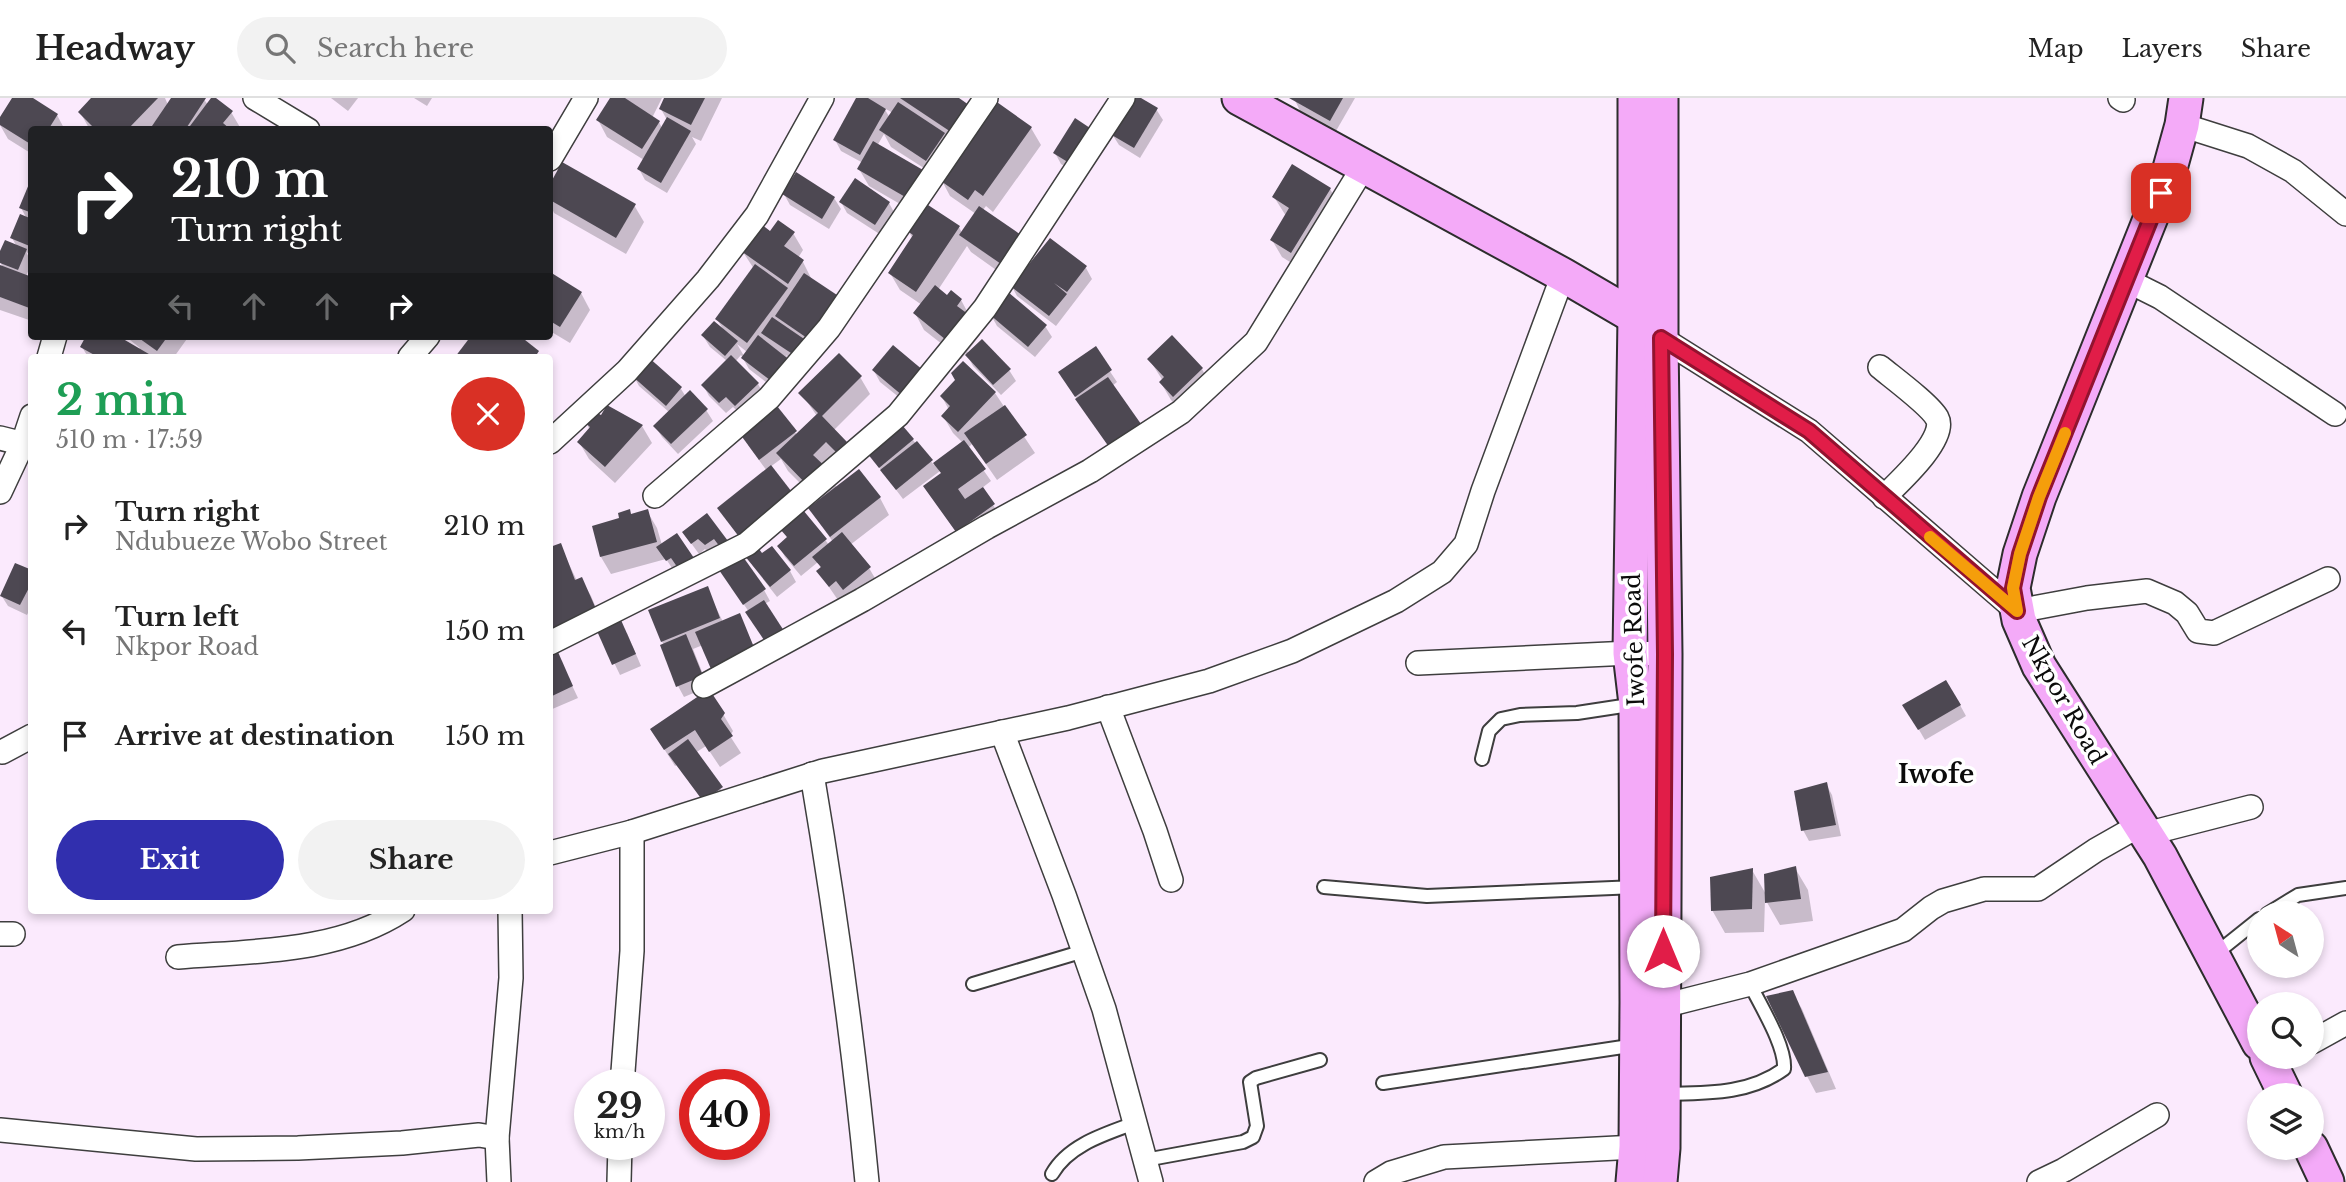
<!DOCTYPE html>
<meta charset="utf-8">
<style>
:root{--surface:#fff;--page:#f2f2f2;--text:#222;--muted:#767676;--line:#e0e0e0;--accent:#312fae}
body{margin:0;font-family:"Libre Baskerville",serif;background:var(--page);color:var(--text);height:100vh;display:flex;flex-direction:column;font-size:26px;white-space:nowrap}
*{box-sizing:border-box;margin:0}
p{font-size:23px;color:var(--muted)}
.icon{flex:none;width:38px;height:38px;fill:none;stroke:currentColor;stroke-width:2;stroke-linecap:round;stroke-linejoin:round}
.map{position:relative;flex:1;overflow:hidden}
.details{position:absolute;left:28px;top:256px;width:525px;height:560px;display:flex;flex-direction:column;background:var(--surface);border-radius:7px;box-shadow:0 4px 10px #0003}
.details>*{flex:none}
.top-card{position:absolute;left:28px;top:28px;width:525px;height:214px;border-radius:7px;box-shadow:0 4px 10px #0003;background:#202124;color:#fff;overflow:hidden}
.needle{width:46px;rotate:324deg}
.controls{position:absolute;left:2247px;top:803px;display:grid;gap:14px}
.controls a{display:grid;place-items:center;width:77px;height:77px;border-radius:50%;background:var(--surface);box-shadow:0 4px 10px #0003;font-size:35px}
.speed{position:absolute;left:574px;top:971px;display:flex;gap:14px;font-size:35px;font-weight:700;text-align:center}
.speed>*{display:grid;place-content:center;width:91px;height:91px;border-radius:50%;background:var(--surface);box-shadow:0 4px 10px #0003;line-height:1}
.speed small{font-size:18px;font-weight:400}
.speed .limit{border:10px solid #d22;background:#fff;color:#111}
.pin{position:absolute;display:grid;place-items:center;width:60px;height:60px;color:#fff;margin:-30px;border-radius:14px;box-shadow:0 4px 10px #0006}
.me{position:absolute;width:77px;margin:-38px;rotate:0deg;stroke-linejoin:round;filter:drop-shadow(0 0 5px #0008)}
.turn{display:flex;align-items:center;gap:24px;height:147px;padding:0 28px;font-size:32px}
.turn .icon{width:91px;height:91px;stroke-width:2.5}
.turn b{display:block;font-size:49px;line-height:60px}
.lanes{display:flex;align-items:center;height:66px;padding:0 28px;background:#0003;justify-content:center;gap:35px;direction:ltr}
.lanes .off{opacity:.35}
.round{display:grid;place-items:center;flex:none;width:74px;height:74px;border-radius:37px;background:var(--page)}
.overview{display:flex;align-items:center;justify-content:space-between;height:119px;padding:0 28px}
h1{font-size:42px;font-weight:800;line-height:52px;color:#1e9e55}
.button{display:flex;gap:14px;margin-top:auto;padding:14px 28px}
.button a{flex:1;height:80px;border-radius:42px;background:var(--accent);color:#fff;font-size:28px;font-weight:800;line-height:80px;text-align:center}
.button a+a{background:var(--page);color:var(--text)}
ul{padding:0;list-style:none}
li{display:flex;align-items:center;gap:21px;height:105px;padding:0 28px}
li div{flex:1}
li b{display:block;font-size:26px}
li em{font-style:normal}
header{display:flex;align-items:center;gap:42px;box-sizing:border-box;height:98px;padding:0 35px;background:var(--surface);border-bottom:2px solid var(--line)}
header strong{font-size:33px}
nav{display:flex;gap:38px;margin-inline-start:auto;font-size:24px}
.search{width:490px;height:63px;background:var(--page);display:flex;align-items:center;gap:18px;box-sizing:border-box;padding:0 24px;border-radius:38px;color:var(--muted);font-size:26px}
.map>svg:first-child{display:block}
.shadow{fill:#0003;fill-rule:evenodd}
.building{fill:#4d4852}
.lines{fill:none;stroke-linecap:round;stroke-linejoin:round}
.lane-casing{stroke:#3e3e3e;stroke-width:16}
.street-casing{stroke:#3e3e3e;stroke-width:26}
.secondary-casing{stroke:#2d2d2d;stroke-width:37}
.lane{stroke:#fff;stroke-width:12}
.street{stroke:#fff;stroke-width:23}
.secondary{stroke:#f4aaf8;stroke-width:33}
.route-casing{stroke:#92132f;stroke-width:18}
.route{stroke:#e11d48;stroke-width:12}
.slow{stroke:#f59e0b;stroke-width:12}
.labels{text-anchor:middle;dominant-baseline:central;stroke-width:7;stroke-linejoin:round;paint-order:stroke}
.street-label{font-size:23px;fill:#0b0b0b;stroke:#fff}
.quarter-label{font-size:26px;font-weight:bold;fill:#0b0b0b;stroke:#fff}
</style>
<header>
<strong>Headway</strong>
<div class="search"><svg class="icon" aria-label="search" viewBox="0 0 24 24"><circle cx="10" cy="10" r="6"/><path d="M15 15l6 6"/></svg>Search here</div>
<nav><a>Map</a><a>Layers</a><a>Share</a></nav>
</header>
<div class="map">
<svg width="2346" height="1084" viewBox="0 0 2346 1084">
<rect width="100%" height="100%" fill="#fbeafd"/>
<g class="shadow">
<path d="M14,0H30L57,17L65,32H32V56L8,41L0,27V22Z"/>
<path d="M93,0H165L168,7L173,0H203L208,7L231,14L241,31L156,32L155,30L153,32H90L80,14Z"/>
<path d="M331,0H358L348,13Z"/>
<path d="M414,0H432L427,8Z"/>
<path d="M612,0H662L652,20L659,24L662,30L667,22L661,11L666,0H722L701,43L692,39L696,46L667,95L645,82L639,71L644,62L607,39L598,22Z"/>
<path d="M858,0H955L967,8L1031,30L1041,47L993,114L986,108L983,112L1027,166L1086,170L1092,181L1056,228L1017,198L1011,187L1013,184L971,154L967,148L938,192L947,199L961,202L980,237L967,254L1009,272L1016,283L1001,297L973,268L966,255L961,261L924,232L915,215L922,207L900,192L890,175L913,141L908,132L919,117L869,88L859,71L863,65L841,53L835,42ZM884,10L893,15L890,20ZM884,36L891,49L941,81L950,98L976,116L962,135L959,129L923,105L877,48Z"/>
<path d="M1137,0L1156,11L1163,22L1140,60L1119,47L1112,36Z"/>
<path d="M1294,0H1355L1336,33L1300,13Z"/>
<path d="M1075,23L1077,76L1061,66L1055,55Z"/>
<path d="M563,66L634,107L644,124L626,156L554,115L550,106V89Z"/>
<path d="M32,89V157L26,154L32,165L26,178L32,181V223L0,212V169L2,170L0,158L17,149L12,140L27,121L21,110Z"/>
<path d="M1330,91L1340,108L1301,171L1282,159L1272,142L1286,118L1274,99Z"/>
<path d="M784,96L834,100L841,111L829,131L790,107Z"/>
<path d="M841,104L889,105L895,116L881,137L847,115Z"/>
<path d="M793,135L803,152L798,160L803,164L812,182L835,198L845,215L803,269L786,257L796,275L780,295L749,271L741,257L735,264L758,286L764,297L743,318L733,309L726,315L709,298L703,287L727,263L710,249L703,238L724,233L717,221L754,171L743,154L770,136ZM737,246L747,254L744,258Z"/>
<path d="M550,177L581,195L590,212L570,245L550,233Z"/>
<path d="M991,217L1045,228L1052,239L1035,259L997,228Z"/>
<path d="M88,238H114L138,252L140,250L125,238H189L174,259H153L149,256L151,259H88L82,249Z"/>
<path d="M1171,239L1202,271L1211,288L1183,315L1171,302L1161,285L1163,283L1149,261Z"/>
<path d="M1095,251L1117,284L1112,288L1140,327L1120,365L1067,286Z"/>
<path d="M647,261L681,291L686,299L706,312L713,323L678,356L662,339L655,328L669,314L639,288L633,277Z"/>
<path d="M874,273L922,274L910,308L880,284Z"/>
<path d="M860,279L870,296L834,332L846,345L856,362L827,374L837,390L858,373L880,400L889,417L850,447L869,470L879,487L840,505L818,473L821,471L818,464L801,478L785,459L779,448L788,441L783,432L757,451L762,458L790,473L796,484L777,499L753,468L747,457L750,455L719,410L767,373L748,347L777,310L797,337L817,318L801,295ZM781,361L788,373L819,404L810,411L833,444L829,447L770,369Z"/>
<path d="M995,295L1035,355L997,382L972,346L968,350L991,383L982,390L1004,424L967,450L925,388L942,376L940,373L903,401L869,356L902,329L934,367L963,345L953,335L943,318L949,312L942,299Z"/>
<path d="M608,309L642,328L652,345L615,385L589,361L579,344L590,332L585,323L602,320Z"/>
<path d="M647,413L657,430L662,447L694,464L674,473L666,461L611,476L601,459L594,429Z"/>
<path d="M707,418L727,444L712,458L705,451L699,456L691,445Z"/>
<path d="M560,447L577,483L581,481L591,498L605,531L627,535L641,568L620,577L598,531L550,552V451Z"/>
<path d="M32,474V507L27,517L8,508L1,497Z"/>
<path d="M728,483L764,492L770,503L749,514Z"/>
<path d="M707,491L723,524L739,517L764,570L722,587L703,547L693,551L708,589L684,599L678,588L662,543Z"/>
<path d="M557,556L578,600L550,612V559Z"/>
<path d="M1960,607L1966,618L1925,642L1905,608Z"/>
<path d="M723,616L733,633L730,638L741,655L720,669L706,648L695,655L727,700L710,713L677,667L675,668L652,632Z"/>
<path d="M1826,686L1832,697L1841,738L1809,743L1803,732Z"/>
<path d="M1795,770L1808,792L1813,823L1780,827L1765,801L1764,834L1725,835L1712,812L1752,772L1767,798Z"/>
<path d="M1792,894L1802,911L1836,991L1816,995L1807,978Z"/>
</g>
<g class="building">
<path d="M12,0H33L58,16L48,32H32V47L0,27V19Z"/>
<path d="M91,0H158L127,32H96L78,14Z"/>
<path d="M171,0H206L185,32H157L152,28Z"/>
<path d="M211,0H216L233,13L223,25L231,32H187Z"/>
<path d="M610,0H625L660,23L642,51L596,22Z"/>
<path d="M664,0H705L691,27L659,11Z"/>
<path d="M856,0H868L886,11L860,57L833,42Z"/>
<path d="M900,0H959L969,7L951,34Z"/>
<path d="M1132,0H1141L1158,10L1134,50L1110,36Z"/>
<path d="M1289,0H1343L1330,23Z"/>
<path d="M994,2L1032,29L983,98L975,92L968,102L938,81Z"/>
<path d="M898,4L945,35L926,63L879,32Z"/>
<path d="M667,19L691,33L661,85L637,71Z"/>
<path d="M1075,20L1093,32L1071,66L1053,55Z"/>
<path d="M873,43L923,72L907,100L857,71Z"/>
<path d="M562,64L636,106L616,140L550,102V86Z"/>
<path d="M1292,66L1331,90L1291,155L1270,142L1289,110L1272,99Z"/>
<path d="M796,74L835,99L822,121L782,96Z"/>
<path d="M855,80L890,104L875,127L839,104Z"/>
<path d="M29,86L32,87V115L19,110Z"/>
<path d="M925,105L960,128L916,194L888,175L913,137L906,132Z"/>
<path d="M979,108L1024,139L1004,168L959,137Z"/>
<path d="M20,116L32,121V149L10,140Z"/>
<path d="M778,122L795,134L784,148L804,162L788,186L741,153L761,126L770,133Z"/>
<path d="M1050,140L1087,168L1067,194L1054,185L1067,196L1049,218L1009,187L1027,164L1029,166Z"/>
<path d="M5,142L27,151L18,172L0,165V153Z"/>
<path d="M755,166L788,190L747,245L715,221Z"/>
<path d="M0,167L32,179V211L0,199Z"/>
<path d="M550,174L582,194L560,229L550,223Z"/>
<path d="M804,175L837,197L807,240L775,218Z"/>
<path d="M935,187L947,197L951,192L962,201L957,208L972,219L951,246L913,215Z"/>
<path d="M1008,194L1047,227L1028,249L989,216Z"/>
<path d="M772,219L807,243L797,259L761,235Z"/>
<path d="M714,223L738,243L725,258L701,237Z"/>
<path d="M758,237L791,263L774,285L741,260Z"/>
<path d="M1172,237L1203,270L1173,299L1159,284L1164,279L1147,261Z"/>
<path d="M86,238H118L154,259H98L80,249Z"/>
<path d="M136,238H168L157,253Z"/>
<path d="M471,238H520L539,253L535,259H455Z"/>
<path d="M982,241L1011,271L993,287L965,257Z"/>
<path d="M893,247L924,273L903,298L872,272Z"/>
<path d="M1096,248L1112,272L1075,299L1058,274Z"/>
<path d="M839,255L862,278L822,318L847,344L836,354L826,344L813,357L829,372L810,390L776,355L818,315L798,295Z"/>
<path d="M731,257L759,285L735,308L726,299L719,305L701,287Z"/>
<path d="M647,258L682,289L666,308L631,277Z"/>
<path d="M963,263L996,294L958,334L941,318L950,308L940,298L955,282L951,275Z"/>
<path d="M1108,279L1141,326L1109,349L1075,301Z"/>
<path d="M690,292L708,311L671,346L653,328Z"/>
<path d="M607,307L643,327L605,369L577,344L590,329L582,322L592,312L601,317Z"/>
<path d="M1005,307L1027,337L986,366L964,335Z"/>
<path d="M777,308L797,333L759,362L740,336Z"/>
<path d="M902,327L914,341L879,370L867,355Z"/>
<path d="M964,342L986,371L958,391L965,401L983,389L995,406L956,434L923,388L941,375L933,365Z"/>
<path d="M917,343L933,362L896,392L880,372Z"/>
<path d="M771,367L795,398L740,440L717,410Z"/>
<path d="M859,371L881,399L830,439L808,410Z"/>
<path d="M630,411L631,416L648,411L657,444L600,459L592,428L619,420L618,415Z"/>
<path d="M803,412L827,441L794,468L777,448L787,439L780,431Z"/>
<path d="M707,415L728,443L720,449L714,441L705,447L698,441L691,446L682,434Z"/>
<path d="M842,434L871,469L843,492L836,483L829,489L816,473L821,469L812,459Z"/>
<path d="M677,435L696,463L680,473L671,460L666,463L656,449Z"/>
<path d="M561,445L575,482L582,479L596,511L550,531V449Z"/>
<path d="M756,447L762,455L772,448L791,472L770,489L744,457Z"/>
<path d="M741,456L766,491L743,507L719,472Z"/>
<path d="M15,465L32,472V484L20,507L0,498Z"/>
<path d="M708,488L720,520L661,544L648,512Z"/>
<path d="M764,502L786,536L768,548L745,514Z"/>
<path d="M740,515L755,552L711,571L695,534Z"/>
<path d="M621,522L636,556L612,567L597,533Z"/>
<path d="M686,536L703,578L676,589L660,547Z"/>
<path d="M558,554L573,588L550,599V557Z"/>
<path d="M1946,582L1961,607L1918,632L1902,607Z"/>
<path d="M709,591L725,615L721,621L733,638L709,654L695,632L664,652L650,631Z"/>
<path d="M688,641L723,689L703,703L668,656Z"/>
<path d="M1827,684L1836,727L1801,733L1794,693Z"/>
<path d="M1796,768L1801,801L1765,805L1764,776Z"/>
<path d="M1753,770L1752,811L1711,813L1710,779Z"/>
<path d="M1793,892L1828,974L1805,979L1766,898Z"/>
</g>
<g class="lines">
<g class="lane-casing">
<g id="lane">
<path d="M1482,661L1489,633L1501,621L1520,617L1577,615L1636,606"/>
<path d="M1324,789L1427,798L1636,789"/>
<path d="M2267,816L2298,797L2346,790"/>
<path d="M2214,857L2259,821"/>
<path d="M973,886L1084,853"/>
<path d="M1383,985L1636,947"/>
<path d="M1663,996C1706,995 1748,997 1784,971C1786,948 1760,907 1750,886"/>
<path d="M1145,1062L1243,1044L1253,1039L1257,1028L1250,984L1256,980L1320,962"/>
<path d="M1052,1076C1068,1047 1105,1036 1135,1025"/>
</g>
</g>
<g class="street-casing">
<g id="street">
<path d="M255,0L308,32"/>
<path d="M2120,0L2123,2"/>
<path d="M2182,27L2248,48L2293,73L2346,116"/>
<path d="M550,61L586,0"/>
<path d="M2126,182L2160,199L2335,316"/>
<path d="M1661,240L1809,333L2017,513L2087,500L2147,493L2175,505L2187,515L2198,533L2214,535L2328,481"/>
<path d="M49,259L55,238"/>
<path d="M410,259L428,238"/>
<path d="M1880,269C1892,279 1930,307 1937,320C1948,340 1898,385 1884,399"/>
<path d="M0,340L32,348"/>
<path d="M550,344L627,273L708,181L757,117L822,0"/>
<path d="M0,394L23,345L32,318"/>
<path d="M655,398L769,300L829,230L986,0"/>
<path d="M550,545L747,446L898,317L985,210L1123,0"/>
<path d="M1418,565L1630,555L1665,556"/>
<path d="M704,588L862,502L987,429L1090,373L1181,314L1256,244L1364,68"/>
<path d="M1108,609L1155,733L1171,782"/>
<path d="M1002,634L1064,797L1104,911L1151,1084"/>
<path d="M2,654L32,638"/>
<path d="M812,676C835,812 854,948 867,1084"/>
<path d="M2146,736L2251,709"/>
<path d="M550,755L632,734L823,673L1068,620L1209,583L1292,553L1396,503L1442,474L1466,446L1483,393L1563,177"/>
<path d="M0,836H13"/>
<path d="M178,859C253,853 338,855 403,812"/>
<path d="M1663,908L1750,886L1903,832L1931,810L1943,803L1984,791H2038L2096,752L2140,727"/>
<path d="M2312,944L2346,925"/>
<path d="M622,987L632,853V734"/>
<path d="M0,1032L196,1051L298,1050L402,1045L479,1037L497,1040"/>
<path d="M499,1084L497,1040L511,880L510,812"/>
<path d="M619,1084L620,1046"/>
<path d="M1376,1084L1391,1075L1444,1059L1636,1049"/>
<path d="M2039,1084L2064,1072L2157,1017"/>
</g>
</g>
<g class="secondary-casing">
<g id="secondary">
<path d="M1239,0L1563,177L1635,219"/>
<path d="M2186,0L2182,27L2169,74L2039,399L2020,456L2013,490L2019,522L2039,568L2160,758L2259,945"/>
<path d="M2267,959L2286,998"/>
<path d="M2311,1050L2327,1084"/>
<path d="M1633,1084L1636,1049L1637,904L1636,606L1630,555L1635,219V0"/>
<path d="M1660,1084L1663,1050L1665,556L1661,240V0"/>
</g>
</g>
<use href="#lane" class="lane"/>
<use href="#street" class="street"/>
<use href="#secondary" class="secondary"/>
</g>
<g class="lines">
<g class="route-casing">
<path id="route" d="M1663,853L1665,556L1661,240L1809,333L2017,513L2013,490L2020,456L2039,399L2161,95"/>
</g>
<use href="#route" class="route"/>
<path class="slow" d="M1930,439L2017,513L2013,490L2020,456L2039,399L2065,335"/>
</g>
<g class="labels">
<g class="street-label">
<text transform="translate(1634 542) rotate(-92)">Iwofe Road</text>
<text transform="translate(2064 602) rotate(60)">Nkpor Road</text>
</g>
<g class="quarter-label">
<text x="1936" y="676">Iwofe</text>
</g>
</g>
</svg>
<div class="controls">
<a><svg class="needle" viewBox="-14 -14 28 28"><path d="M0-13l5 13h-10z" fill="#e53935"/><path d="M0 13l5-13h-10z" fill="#767676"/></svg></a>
<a><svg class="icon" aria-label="search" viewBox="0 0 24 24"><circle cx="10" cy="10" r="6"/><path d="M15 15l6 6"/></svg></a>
<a><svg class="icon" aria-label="layers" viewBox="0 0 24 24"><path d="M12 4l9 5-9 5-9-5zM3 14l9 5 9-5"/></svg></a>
</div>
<div class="speed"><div>29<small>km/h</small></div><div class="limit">40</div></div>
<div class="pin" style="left:2161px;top:95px;background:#d93025"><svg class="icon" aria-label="arrive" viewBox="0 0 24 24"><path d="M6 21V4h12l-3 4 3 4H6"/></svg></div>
<svg class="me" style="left:1663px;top:853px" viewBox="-20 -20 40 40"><circle r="19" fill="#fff"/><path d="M0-13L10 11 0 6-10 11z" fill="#e11d48"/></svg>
<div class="top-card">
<div class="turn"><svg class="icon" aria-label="right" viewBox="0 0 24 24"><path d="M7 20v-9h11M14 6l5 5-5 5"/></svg><div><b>210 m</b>Turn right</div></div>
<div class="lanes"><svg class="icon off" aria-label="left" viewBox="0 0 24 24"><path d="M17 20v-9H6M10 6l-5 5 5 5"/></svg><svg class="icon off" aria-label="ahead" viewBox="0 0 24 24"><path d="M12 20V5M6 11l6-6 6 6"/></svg><svg class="icon off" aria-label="ahead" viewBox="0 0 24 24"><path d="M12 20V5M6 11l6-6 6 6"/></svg><svg class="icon" aria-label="right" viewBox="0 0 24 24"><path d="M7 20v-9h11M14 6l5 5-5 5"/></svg></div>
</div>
<section class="details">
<div class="overview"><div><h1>2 min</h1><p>510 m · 17:59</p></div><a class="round" style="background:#d93025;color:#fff"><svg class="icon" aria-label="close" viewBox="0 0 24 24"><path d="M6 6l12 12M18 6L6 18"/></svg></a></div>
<ul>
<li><svg class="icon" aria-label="right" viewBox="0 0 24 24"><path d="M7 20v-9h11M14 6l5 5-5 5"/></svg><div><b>Turn right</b><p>Ndubueze Wobo Street</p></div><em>210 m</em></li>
<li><svg class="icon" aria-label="left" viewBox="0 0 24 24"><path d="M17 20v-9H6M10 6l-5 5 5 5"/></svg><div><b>Turn left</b><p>Nkpor Road</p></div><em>150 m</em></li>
<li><svg class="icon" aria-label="arrive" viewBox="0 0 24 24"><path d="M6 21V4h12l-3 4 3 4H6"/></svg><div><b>Arrive at destination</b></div><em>150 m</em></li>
</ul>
<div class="button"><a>Exit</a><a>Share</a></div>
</section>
</div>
